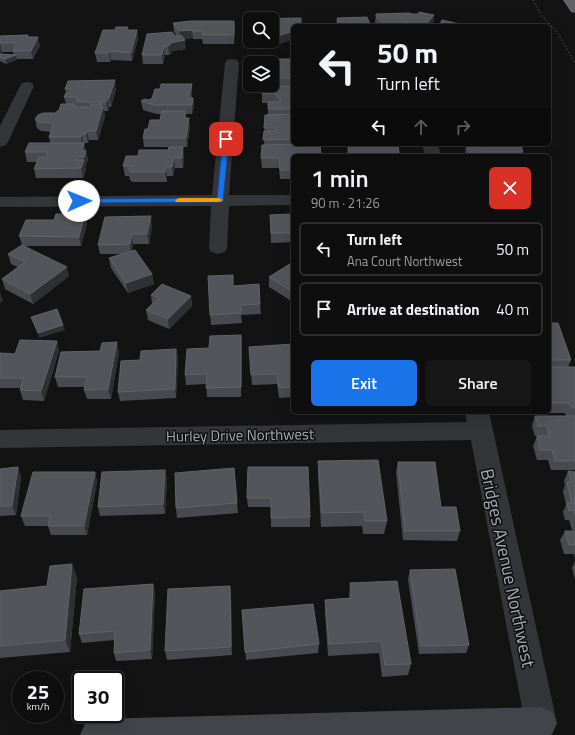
<!DOCTYPE html>
<meta charset="utf-8">
<style>
:root{--surface:#0e0e0f;--page:#171718;--text:#f1f3f6;--muted:#9b9c9e;--line:#2e2e2f;--accent:#1a73e8}
body{margin:0;font-family:"Titillium Web",sans-serif;background:var(--page);color:var(--text);height:100vh;display:flex;flex-direction:column;font-size:15px;white-space:nowrap}
*{box-sizing:border-box;margin:0}
p{font-size:13px;color:var(--muted)}
.icon{flex:none;width:22px;height:22px;fill:none;stroke:currentColor;stroke-width:2;stroke-linecap:round;stroke-linejoin:round}
.map{position:relative;flex:1;overflow:hidden}
.details{position:absolute;left:291px;top:154px;width:260px;height:260px;display:flex;flex-direction:column;background:var(--surface);border-radius:6px;box-shadow:0 4px 16px #0002,0 0 0 1px var(--line)}
.details>*{flex:none}
.hud{position:absolute;left:291px;top:24px;width:260px;height:122px;border-radius:6px;box-shadow:0 4px 16px #0002,0 0 0 1px var(--line);background:#0e0e0f;color:var(--text);overflow:hidden}
.buttons{position:absolute;left:243px;top:12px;display:grid;gap:8px}
.buttons a{display:grid;place-items:center;width:36px;height:36px;border-radius:6px;background:var(--surface);box-shadow:0 4px 16px #0002,0 0 0 1px var(--line);font-size:20px}
.speed{position:absolute;left:12px;top:671px;display:flex;gap:8px;font-size:20px;font-weight:700;text-align:center}
.speed>*{display:grid;place-content:center;width:52px;height:52px;border-radius:50%;background:var(--surface);box-shadow:0 4px 16px #0002,0 0 0 1px var(--line);line-height:1}
.speed small{font-size:10px;font-weight:400}
.speed .limit{border:2px solid #111;border-radius:6px;background:#fff;color:#111}
.pin{position:absolute;display:grid;place-items:center;width:34px;height:34px;color:#fff;margin:-17px;border-radius:8px;box-shadow:0 2px 6px #0006}
.me{position:absolute;width:44px;margin:-22px;rotate:89deg;stroke-linejoin:round;filter:drop-shadow(0 0 3px #0008)}
.turn{display:flex;align-items:center;gap:14px;height:84px;padding:0 20px;font-size:18px}
.turn .icon{width:52px;height:52px;stroke-width:2.5}
.turn b{display:block;font-size:28px;line-height:34px}
.lanes{display:flex;align-items:center;height:38px;padding:0 20px;background:#0003;justify-content:center;gap:20px;direction:ltr}
.lanes .off{opacity:.35}
.round{display:grid;place-items:center;flex:none;width:42px;height:42px;border-radius:6px;background:var(--page)}
.overview{display:flex;align-items:center;justify-content:space-between;height:68px;padding:0 20px}
h1{font-size:24px;font-weight:600;line-height:30px}
.button{display:flex;gap:8px;margin-top:auto;padding:8px 20px}
.button a{flex:1;height:46px;border-radius:6px;background:var(--accent);color:#fff;font-size:16px;font-weight:600;line-height:46px;text-align:center}
.button a+a{background:var(--page);color:var(--text)}
ul{padding:0;list-style:none}
li{display:flex;align-items:center;gap:12px;height:54px;margin:0 8px 6px;padding:0 12px;border:2px solid var(--line);border-radius:6px}
li div{flex:1}
li b{display:block;font-size:15px}
li em{font-style:normal}
.map>svg:first-child{display:block}
.lines{fill:none;stroke-linecap:round;stroke-linejoin:round}
.path{stroke:#3a3c40;stroke-width:1.5;stroke-dasharray:1.5 2;stroke-linecap:butt}
.street{fill:#343539;fill-rule:evenodd}
.secondary{fill:#424449;fill-rule:evenodd}
.highway{fill:#60636a;fill-rule:evenodd}
.wall{fill:#494a4f;fill-rule:evenodd}
.shaded-wall{fill:#2f3033}
.building{fill:#53555a;stroke:#606268}
.route{fill:#1a73e8;stroke:#114b97}
.slow{fill:#f59e0b}
.labels{text-anchor:middle;dominant-baseline:central;stroke-width:3;stroke-linejoin:round;paint-order:stroke}
.street-label{font-size:15px;fill:#a5abb4;stroke:#0e0e0f}
.near-street-label{font-size:18px;fill:#a5abb4;stroke:#0e0e0f}
</style>
<div class="map">
<svg width="575" height="735" viewBox="0 0 575 735">
<rect width="100%" height="100%" fill="#131314"/>
<g class="lines">
<path class="path" d="M533,0L541,15L557,32L575,63"/>
<g class="street">
<path d="M232,59L237,60L239,63L229,195H293V205L229,206L227,248L225,252L218,254L211,252L209,248L211,206L0,207V197L212,195L225,63L227,60Z"/>
<path d="M27,82L32,83L34,86L8,142L6,145L0,147V126L20,86L22,83Z"/>
<path d="M422,144H438L441,156H425Z"/>
<path d="M465,412H489L557,723L552,734L550,735L530,734L525,723L471,440L0,448V430L467,422Z"/>
</g>
<path class="secondary" d="M541,707L552,712L557,723L552,734L550,735H80L85,724L96,719Z"/>
<path class="highway" d="M563,0H575V13L571,12Z"/>
</g>
<g class="wall">
<path d="M376,14H411L434,15L433,23L430,26H377L376,25L375,22Z"/>
<path d="M301,18V26H293V39L266,49L257,45L252,46L248,44V42H243V19ZM250,19H272V41H250Z"/>
<path d="M337,18L371,26H336Z"/>
<path d="M173,23L235,29L234,44H203L202,39H193V38L184,39L186,49L172,51V53L169,55H165L163,64H143L142,55L175,36H177L174,32Z"/>
<path d="M129,30H137L138,39L132,61L111,60L110,62H97L95,53Z"/>
<path d="M28,35L29,37L40,46L33,59H17L6,64L0,61V36ZM2,52H13L14,55L1,54Z"/>
<path d="M277,59H293V144H312L293,156V179H280L279,168H262L261,158L264,145L265,115L268,114V103H262V87H265V85H272V69H277Z"/>
<path d="M192,84V98H193L194,107L192,114H186V118L190,128L187,147H144L143,138L148,129L160,120L161,114H156L143,110L141,101L149,100L152,98L160,89Z"/>
<path d="M65,89H116L111,107H109L108,111H104L105,116L98,140H89L88,143H84L88,160L85,167L86,170L83,178H36L34,169L37,162H27L25,152L50,143L49,137L51,132L41,131L37,128L35,119L55,113L66,104L64,97L66,94Z"/>
<path d="M348,144L399,153V156H347Z"/>
<path d="M466,144H523L522,149L523,152L522,156H466L465,154L466,145Z"/>
<path d="M184,157L183,168H175L173,176H167V182H133L130,180L129,176H125L123,166Z"/>
<path d="M85,214L87,224L81,246H25L69,276L33,304L5,289L2,279L18,267L11,264L8,254L22,245L19,236L54,220Z"/>
<path d="M293,214V242L271,243L270,215Z"/>
<path d="M152,226L149,244H133L132,251L152,274L154,284L128,293L111,268L109,258L121,254H100L98,245Z"/>
<path d="M293,262V302L269,287V277Z"/>
<path d="M549,273L551,279L549,287Z"/>
<path d="M233,286L260,304L261,314L241,315L242,323L211,325L210,315Z"/>
<path d="M151,295L191,296L192,306L169,329L148,320L146,310L152,304Z"/>
<path d="M549,323L571,360L568,367H575V470H551L548,460H537L533,446L537,436H543H535L532,426L535,416H566L565,413H539V412H549Z"/>
<path d="M241,335L242,345L241,397H207L206,384L186,385L185,375L209,348Z"/>
<path d="M57,341L59,351L44,401L23,400L20,390L21,388H0V353L15,354Z"/>
<path d="M293,344V397L279,398L277,384L252,385L249,347Z"/>
<path d="M176,349L178,359L176,398L120,401L118,392Z"/>
<path d="M119,352L111,399H87L84,390L85,387H58L55,377Z"/>
<path d="M318,461L387,521L384,534H363L362,526L321,527L318,475Z"/>
<path d="M398,462L441,507L460,531L457,541L403,540L396,472Z"/>
<path d="M18,467L21,477L16,515L0,516V469Z"/>
<path d="M248,467L310,517V527H271V507H248L247,498Z"/>
<path d="M234,468L238,513L177,518L176,508Z"/>
<path d="M165,470L167,479L165,514L100,516L98,507Z"/>
<path d="M568,471L575,472V530H572L569,520H565L563,512L566,505L563,491L565,485L564,481Z"/>
<path d="M95,472L97,482L87,535H51L48,526H25L21,516Z"/>
<path d="M565,531H575V559L574,554H564L560,540Z"/>
<path d="M575,561V580L572,568Z"/>
<path d="M410,570L469,645L466,653L419,654L408,579Z"/>
<path d="M77,577L70,652L0,658V591L47,586Z"/>
<path d="M350,583L411,664L408,675L382,677L379,653L328,656L325,612V600L349,598Z"/>
<path d="M153,584L155,593L152,659L116,661L114,653V640L82,643L79,634Z"/>
<path d="M230,586L231,595L232,655L167,660L165,651Z"/>
<path d="M242,610L319,644L318,653L246,660Z"/>
</g>
<g class="shaded-wall">
<path d="M434,15L433,23L430,26H424Z"/>
<path d="M234,21L235,29L234,44Z"/>
<path d="M137,30L138,39L132,61L131,53Z"/>
<path d="M192,30L193,38L179,40V31Z"/>
<path d="M293,31V39L266,49V41H272V38Z"/>
<path d="M38,37L40,46L33,59L31,51Z"/>
<path d="M185,40L186,49L172,51V53L169,55L168,46L170,43Z"/>
<path d="M255,41H257V45L252,46V42Z"/>
<path d="M0,43L2,52L0,56Z"/>
<path d="M164,46L165,55L163,64L162,55Z"/>
<path d="M110,51L111,60L110,62L109,53Z"/>
<path d="M16,55L17,60L6,64L5,59Z"/>
<path d="M115,80L116,89L111,107L109,98Z"/>
<path d="M192,84V93L190,105L189,98Z"/>
<path d="M108,98L109,107L108,111L106,102Z"/>
<path d="M193,98L194,107L192,114V105Z"/>
<path d="M102,104L103,109V107L105,116L98,140L96,131Z"/>
<path d="M189,118L190,128L187,147L186,138Z"/>
<path d="M87,131L89,140L88,143L86,134Z"/>
<path d="M82,134L83,143L82,146L81,137Z"/>
<path d="M84,143L88,160L85,167L82,150Z"/>
<path d="M183,147L184,157L183,168L182,158Z"/>
<path d="M174,158L175,168L173,176L172,167Z"/>
<path d="M84,160L86,170L83,178L81,168Z"/>
<path d="M166,167L167,176V182L165,172Z"/>
<path d="M85,214L87,224L81,246L79,237Z"/>
<path d="M151,216L152,226L149,244L147,234Z"/>
<path d="M132,234L133,244L131,254L130,244Z"/>
<path d="M67,267L69,276L33,304L30,294Z"/>
<path d="M152,274L154,284L128,293L126,283Z"/>
<path d="M0,292L3,301L0,303Z"/>
<path d="M191,296L192,306L169,329L168,319Z"/>
<path d="M63,325L65,330L39,338L38,333Z"/>
<path d="M241,335L242,345L241,397Z"/>
<path d="M57,341L59,351L44,401L41,391Z"/>
<path d="M117,342L119,352L111,399L108,389Z"/>
<path d="M176,349L178,359L176,398L175,389Z"/>
<path d="M18,467L21,477L16,515L12,506Z"/>
<path d="M165,470L167,479L165,514L163,504Z"/>
<path d="M95,472L97,482L87,535L84,526Z"/>
<path d="M72,564L77,577L70,652L65,640Z"/>
<path d="M153,584L155,593L152,659L150,650Z"/>
<path d="M230,586L231,595L232,655L231,647Z"/>
</g>
<g class="building">
<path d="M419,12L434,15L424,26H407L408,23H405L402,24L403,26H386L376,16V14L410,13L411,14H418Z"/>
<path d="M367,17L371,26H339L337,18Z"/>
<path d="M301,18V26H293V31L272,38V19H250V33H243V19Z"/>
<path d="M442,20L468,26H439Z"/>
<path d="M190,21H234V35H202L203,31H192V30L179,31L173,23Z"/>
<path d="M116,27H128L127,30H137L131,53L110,51L109,53H95L103,30H115Z"/>
<path d="M172,32L175,36L181,35L185,40L170,43L171,44L168,46H164L162,55H142L147,34Z"/>
<path d="M28,35L27,37H38L31,51H13L17,43H0V36Z"/>
<path d="M0,54L16,55L5,59L0,57Z"/>
<path d="M277,59H293V78H272V69H283L282,67H277Z"/>
<path d="M115,80L109,98H108L106,102H77L78,99H76V97H64L66,93H70L71,89H65L68,81Z"/>
<path d="M161,84H192L189,98H193L192,105H155L141,101L145,99L149,100L152,98L155,89H160Z"/>
<path d="M293,86V109H268V102H280V97L277,98V94H262V87Z"/>
<path d="M61,104H75L74,107H90L91,104H102L101,107H103L96,131H87L86,134H82L81,137H49L53,125L51,123L39,122L35,119L38,115L43,113H55L59,110Z"/>
<path d="M162,111H185L184,118H189L186,138H143L145,129H148L150,120H160Z"/>
<path d="M293,114V139L263,140L264,131H276V128H264L265,115Z"/>
<path d="M29,143H84L82,150L86,151L84,157H77L76,160H84L81,168L34,169L39,157H46L48,152H25Z"/>
<path d="M320,144L321,156H293V170H280L279,158H261L262,145Z"/>
<path d="M348,144H398L399,153H392V156H360V154H349Z"/>
<path d="M467,144H523H520L523,152H486L487,154H470Z"/>
<path d="M169,147H183L182,158H174L172,167H166L165,172H132L129,171V168L132,166H123L126,156H138L139,150H168Z"/>
<path d="M56,214H85L79,237L19,236L26,220H54Z"/>
<path d="M293,214V233H271L270,215Z"/>
<path d="M151,216L147,234H132L130,244L98,245L105,217Z"/>
<path d="M22,245L67,267L30,294L2,279L25,262L8,254Z"/>
<path d="M135,250L152,274L126,283L109,258Z"/>
<path d="M293,262V292L269,277Z"/>
<path d="M549,273L551,279H549Z"/>
<path d="M233,275V286L259,284L260,304L241,305V313L210,315L208,276Z"/>
<path d="M162,284L191,296L168,319L146,310L159,298L151,295Z"/>
<path d="M57,309L63,325L38,333L31,317Z"/>
<path d="M549,323H558L571,360H549Z"/>
<path d="M241,335V387L206,388L207,374L185,375L187,349L209,348L210,336Z"/>
<path d="M20,340L57,341L41,391L20,390L24,378H0V353L15,354Z"/>
<path d="M117,342L108,389L84,390L87,377H55L61,352L100,351L102,343Z"/>
<path d="M293,344V387L279,388L277,374L251,375L249,347Z"/>
<path d="M176,349L175,389L118,392L121,361L140,360L141,351Z"/>
<path d="M549,367H575V407H571L569,403H549Z"/>
<path d="M535,416H575V461H555L552,450H540L537,436H549L547,426H538Z"/>
<path d="M378,460L387,521H365L364,512L322,513L318,461Z"/>
<path d="M398,462H435L441,507H456L460,531H405Z"/>
<path d="M18,467L12,506H0V469Z"/>
<path d="M248,467H308L310,517L271,518V498H247Z"/>
<path d="M234,468L237,503L176,508L175,473Z"/>
<path d="M165,470L163,504L98,507L102,472Z"/>
<path d="M568,471L575,472V515L574,510L569,511L567,503H572L567,482L571,481Z"/>
<path d="M33,472H95L84,526H48L50,516H21Z"/>
<path d="M565,531H575V545H569Z"/>
<path d="M72,564L65,640L0,646V591L47,586L50,566Z"/>
<path d="M455,569L469,645L421,646L410,570Z"/>
<path d="M397,581L411,664L385,665L381,641L329,644L325,600L352,598L350,583Z"/>
<path d="M153,584L150,650L114,653L115,631L79,634L84,589Z"/>
<path d="M230,586L231,647L165,651L168,589Z"/>
<path d="M313,604L319,644L245,652L242,610Z"/>
</g>
<path class="route" d="M223,138L229,139L223,202L79,203L76,201L79,199L217,198Z"/>
<path class="slow" d="M179,198H219L223,200L219,202H176L175,200Z"/>
<g class="labels">
<g class="street-label">
<text transform="translate(240 435) rotate(-1)">Hurley Drive Northwest</text>
</g>
<g class="near-street-label">
<text transform="translate(508 568) rotate(78)">Bridges Avenue Northwest</text>
</g>
</g>
</svg>
<div class="buttons">
<a><svg class="icon" aria-label="search" viewBox="0 0 24 24"><circle cx="10" cy="10" r="6"/><path d="M15 15l6 6"/></svg></a>
<a><svg class="icon" aria-label="layers" viewBox="0 0 24 24"><path d="M12 4l9 5-9 5-9-5zM3 14l9 5 9-5"/></svg></a>
</div>
<div class="speed"><div>25<small>km/h</small></div><div class="limit">30</div></div>
<div class="pin" style="left:226px;top:139px;background:#d93025"><svg class="icon" aria-label="arrive" viewBox="0 0 24 24"><path d="M6 21V4h12l-3 4 3 4H6"/></svg></div>
<svg class="me" style="left:79px;top:201px" viewBox="-20 -20 40 40"><circle r="19" fill="#fff"/><path d="M0-13L10 11 0 6-10 11z" fill="#1a73e8"/></svg>
<div class="hud">
<div class="turn"><svg class="icon" aria-label="left" viewBox="0 0 24 24"><path d="M17 20v-9H6M10 6l-5 5 5 5"/></svg><div><b>50 m</b>Turn left</div></div>
<div class="lanes"><svg class="icon" aria-label="left" viewBox="0 0 24 24"><path d="M17 20v-9H6M10 6l-5 5 5 5"/></svg><svg class="icon off" aria-label="ahead" viewBox="0 0 24 24"><path d="M12 20V5M6 11l6-6 6 6"/></svg><svg class="icon off" aria-label="right" viewBox="0 0 24 24"><path d="M7 20v-9h11M14 6l5 5-5 5"/></svg></div>
</div>
<section class="details">
<div class="overview"><div><h1>1 min</h1><p>90 m · 21:26</p></div><a class="round" style="background:#d93025;color:#fff"><svg class="icon" aria-label="close" viewBox="0 0 24 24"><path d="M6 6l12 12M18 6L6 18"/></svg></a></div>
<ul>
<li><svg class="icon" aria-label="left" viewBox="0 0 24 24"><path d="M17 20v-9H6M10 6l-5 5 5 5"/></svg><div><b>Turn left</b><p>Ana Court Northwest</p></div><em>50 m</em></li>
<li><svg class="icon" aria-label="arrive" viewBox="0 0 24 24"><path d="M6 21V4h12l-3 4 3 4H6"/></svg><div><b>Arrive at destination</b></div><em>40 m</em></li>
</ul>
<div class="button"><a>Exit</a><a>Share</a></div>
</section>
</div>
